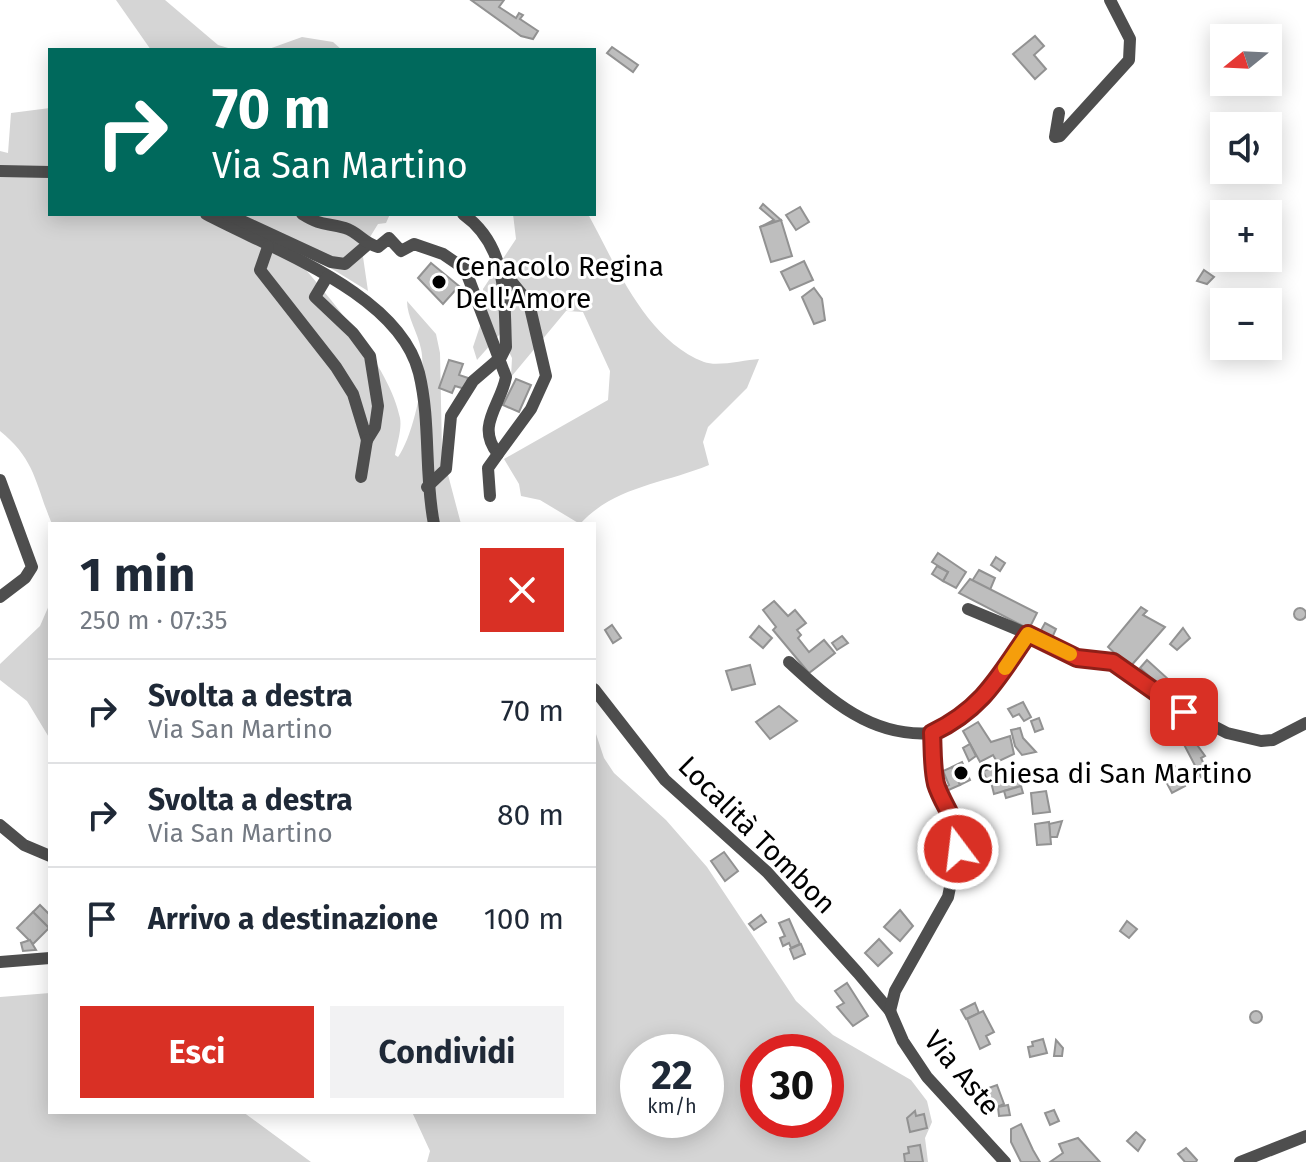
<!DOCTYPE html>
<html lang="it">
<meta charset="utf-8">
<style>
:root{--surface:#fff;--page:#f2f2f3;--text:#1f2937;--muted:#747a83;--line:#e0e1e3;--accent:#d93025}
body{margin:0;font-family:"Fira Sans",sans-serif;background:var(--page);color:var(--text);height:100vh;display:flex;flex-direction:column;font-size:30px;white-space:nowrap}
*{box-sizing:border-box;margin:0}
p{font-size:26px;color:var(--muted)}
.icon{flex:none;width:44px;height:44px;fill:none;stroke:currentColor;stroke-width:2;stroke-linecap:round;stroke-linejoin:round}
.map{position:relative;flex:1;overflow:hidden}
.side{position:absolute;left:48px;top:522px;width:548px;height:592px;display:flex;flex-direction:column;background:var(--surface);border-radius:0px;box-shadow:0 4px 20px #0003}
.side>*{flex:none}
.banner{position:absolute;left:48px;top:48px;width:548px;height:168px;border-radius:0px;box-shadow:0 4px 20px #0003;background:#00695c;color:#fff;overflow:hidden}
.needle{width:52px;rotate:252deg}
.buttons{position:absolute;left:1210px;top:24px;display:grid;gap:16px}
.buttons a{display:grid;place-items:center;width:72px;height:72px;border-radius:0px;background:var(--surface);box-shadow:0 4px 20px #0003;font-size:40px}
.speed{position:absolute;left:620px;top:1034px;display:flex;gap:16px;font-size:40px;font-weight:700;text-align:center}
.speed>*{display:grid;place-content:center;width:104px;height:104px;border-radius:50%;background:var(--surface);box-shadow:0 4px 20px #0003;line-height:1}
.speed small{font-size:20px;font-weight:400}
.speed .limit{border:12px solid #d22;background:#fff;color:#111}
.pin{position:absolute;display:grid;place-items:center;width:68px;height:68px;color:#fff;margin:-34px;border-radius:16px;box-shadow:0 4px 12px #0006}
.me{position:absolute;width:88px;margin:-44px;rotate:345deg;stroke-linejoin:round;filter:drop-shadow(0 0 6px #0008)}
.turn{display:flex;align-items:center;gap:28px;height:168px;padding:0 32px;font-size:36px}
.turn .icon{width:104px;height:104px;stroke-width:2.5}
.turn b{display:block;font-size:56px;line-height:68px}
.round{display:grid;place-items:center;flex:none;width:84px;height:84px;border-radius:0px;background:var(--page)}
.summary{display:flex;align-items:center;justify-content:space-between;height:136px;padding:0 32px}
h1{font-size:48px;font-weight:700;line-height:60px}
.cta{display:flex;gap:16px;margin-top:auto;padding:16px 32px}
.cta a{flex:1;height:92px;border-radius:0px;background:var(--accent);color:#fff;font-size:32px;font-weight:700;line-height:92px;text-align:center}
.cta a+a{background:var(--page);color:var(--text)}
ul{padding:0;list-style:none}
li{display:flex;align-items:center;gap:24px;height:104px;padding:0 32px;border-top:2px solid var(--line)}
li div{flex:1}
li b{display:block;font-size:30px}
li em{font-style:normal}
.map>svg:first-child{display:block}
.green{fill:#d5d5d5;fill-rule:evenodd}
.building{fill:#bebebe;stroke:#929292;stroke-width:2}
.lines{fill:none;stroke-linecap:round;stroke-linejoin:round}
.minor{stroke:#4e4e4e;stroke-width:12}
.route-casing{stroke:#8d1f18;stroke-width:20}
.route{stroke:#d93025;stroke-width:14}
.slow{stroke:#f59e0b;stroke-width:14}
.poi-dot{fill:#000;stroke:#fff;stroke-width:3}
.labels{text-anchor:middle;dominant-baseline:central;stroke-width:6;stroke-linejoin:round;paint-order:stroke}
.poi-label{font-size:28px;fill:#000;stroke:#fff;text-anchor:start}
.street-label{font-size:28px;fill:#000;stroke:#fff}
</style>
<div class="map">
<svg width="1306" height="1162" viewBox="0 0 1306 1162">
<rect width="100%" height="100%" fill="#fff"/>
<g class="green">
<path d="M116,0H165L218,45L235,50H151Z"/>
<path d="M302,37L333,42L342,50H266Z"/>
<path d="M50,108V214H390L386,223L378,224L362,250L368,291L298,248L288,249C323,290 390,365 400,418C402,429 397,444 395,455L398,457C413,437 427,374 421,349C418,333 407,317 407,301L436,334L440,353L442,452L461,524H52C35,484 36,460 0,431V151L8,153L11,113Z"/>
<path d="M513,214H588C616,265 645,339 704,362C717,367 744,360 759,359L747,388L708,427L703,442L709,465C663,484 615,486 580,524L540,500L521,496L519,484L504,459L608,400L610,371L583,312L566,311L511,377L512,358L500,334L477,360L473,347L485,311L483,289L516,239Z"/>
<path d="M50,603V739L27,701L0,680V664L40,626Z"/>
<path d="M594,728L604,758L614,773L666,820L707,867L796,1001L833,1035L911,1080L927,1101L932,1122L925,1138L928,1162H427L430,1151L412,1112H594ZM638,1052H706V1120H638ZM758,1052H826V1120H758Z"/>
<path d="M50,993V1112H243L311,1162H0V997Z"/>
</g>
<g class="building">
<path d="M471,0H504L499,7L516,18L519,13L523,15L520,19L538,31L533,39L521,36Z"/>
<path d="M1035,36L1044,46L1034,55L1046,69L1035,79L1013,54Z"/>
<path d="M612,47L638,65L633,72L607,53Z"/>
<path d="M763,204L781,220L760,227L774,220L760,208Z"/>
<path d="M800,207L809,222L796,230L786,215Z"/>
<path d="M781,220L792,256L771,262L760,227Z"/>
<path d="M804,261L813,280L790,290L781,272Z"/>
<path d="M431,263L459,286L443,304L418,278Z"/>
<path d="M1204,270L1214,277L1207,284L1197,281Z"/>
<path d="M814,288L822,299L825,320L814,324L802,297Z"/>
<path d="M449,360L463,364L459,375L468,378L465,389L455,386L452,393L439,388Z"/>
<path d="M516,379L531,385L519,412L503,405Z"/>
<path d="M938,553L966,572L956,588L943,581L948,572L932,562Z"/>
<path d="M996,557L1005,563L1000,571L991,565Z"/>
<path d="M937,566L948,572L943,581L932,574Z"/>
<path d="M979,570L995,578L990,590L972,581Z"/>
<path d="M970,579L1037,613L1029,629L959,593Z"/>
<path d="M774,601L788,616L795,610L806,623L797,630L801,635L798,638L809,652L824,640L835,653L809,673L773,630L776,627L763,610Z"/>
<path d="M1141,607L1147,611L1143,615L1165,627L1130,667L1108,647Z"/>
<circle cx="1300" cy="614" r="6"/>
<path d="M1045,623L1056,629L1052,638L1040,632Z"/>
<path d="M612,625L621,638L613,643L605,630Z"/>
<path d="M759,626L772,638L763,648L750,637Z"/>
<path d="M1183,628L1190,638L1177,650L1170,644Z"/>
<path d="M842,636L848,643L837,650L832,643Z"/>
<path d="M1147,660L1168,679L1161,687L1140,668Z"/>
<path d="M750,665L755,684L732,690L726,671Z"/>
<path d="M1023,702L1031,717L1024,721L1019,714L1013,717L1008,709Z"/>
<path d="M779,706L797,721L770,739L756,722Z"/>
<path d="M1039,718L1043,729L1035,732L1031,721Z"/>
<path d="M978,722L991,742L1010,736L1014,754L997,762L993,755L980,762L963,731Z"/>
<path d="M1020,728L1023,738L1036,752L1022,755L1015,746L1011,730Z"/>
<path d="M1187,731L1205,756L1201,758L1208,773L1201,777L1179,735Z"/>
<path d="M970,744L976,756L969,761L963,748Z"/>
<path d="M962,762L970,780L960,785L952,767Z"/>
<path d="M1174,765L1185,786L1172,793L1161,772Z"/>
<path d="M952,767L960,785L944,792L942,789L949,785L943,771Z"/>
<path d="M994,767L997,776L987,780L983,771Z"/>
<path d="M1017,773L1021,786L994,794L991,782Z"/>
<path d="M1021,786L1023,793L1006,798L1004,791Z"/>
<path d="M1046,791L1050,812L1033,814L1031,793Z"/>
<path d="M1062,821L1057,837H1050L1049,824Z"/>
<path d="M1049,822L1051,844L1037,845L1035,824Z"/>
<path d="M724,852L738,871L725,881L711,861Z"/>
<path d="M40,905L50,915L49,928L33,912Z"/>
<path d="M900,910L913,926L900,941L884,927Z"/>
<path d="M33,912L49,928L33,944L17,928Z"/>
<path d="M761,915L766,922L754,930L749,924Z"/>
<path d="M789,919L800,944L791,948L789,943L783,946L780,938L785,936L779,923Z"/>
<path d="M1127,921L1137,929L1129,938L1120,931Z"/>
<path d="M879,939L892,953L878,966L865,953Z"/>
<path d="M30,940L36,950L23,951L21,943Z"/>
<path d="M801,944L805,954L794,959L790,949Z"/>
<path d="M847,983L868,1016L853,1026L837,1007L844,1003L835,991Z"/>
<path d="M975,1003L979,1013L966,1019L961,1010Z"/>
<circle cx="1256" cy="1017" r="6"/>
<path d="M983,1011L994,1032L986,1036L990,1044L980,1049L967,1019Z"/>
<path d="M1043,1039L1047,1053L1030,1057L1028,1047L1033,1046L1032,1042Z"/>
<path d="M1056,1040L1063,1048L1062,1056H1054Z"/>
<path d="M997,1085L1004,1104L988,1111L980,1091Z"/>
<path d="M1008,1105L1010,1115L999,1116L998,1107Z"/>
<path d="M1054,1110L1059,1121L1050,1125L1045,1113Z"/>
<path d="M915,1111L916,1116L924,1114L927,1128L910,1132L907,1118Z"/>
<path d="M1021,1124L1033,1150L1040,1162H1021L1011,1142V1129Z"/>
<path d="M1136,1132L1145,1140L1138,1151L1127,1141Z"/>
<path d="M1078,1138L1100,1162H1050L1063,1153L1059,1144Z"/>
<path d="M920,1145L923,1162H905L904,1154L909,1153L908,1147Z"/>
<path d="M1186,1148L1197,1160L1196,1162H1185L1178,1154Z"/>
</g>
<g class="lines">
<g class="minor">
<path d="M1059,113L1055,137L1060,136L1129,60L1130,39L1110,0"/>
<path d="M0,171L50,172"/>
<path d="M206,214C273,250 399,293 419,373C431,422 424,474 434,524"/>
<path d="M227,214L331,262L345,264L367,245"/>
<path d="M302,214C323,227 325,222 345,228C358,232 364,243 378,247L389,238L401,251L414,244L443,254L465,269L506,377C501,405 475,426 498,454L531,409L546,376L529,303L502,270"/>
<path d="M268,247L260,270L336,367L353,394L367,440L375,427L378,406L370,356L353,333L315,297L327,277"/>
<path d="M361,477L367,440"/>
<path d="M0,480L32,567L25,578L0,597"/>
<path d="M427,487L446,469L451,416L473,381L501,357L506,347C504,297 508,246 463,214"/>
<path d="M490,496L488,468L498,454"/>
<path d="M968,609L1028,634"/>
<path d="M789,662C830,700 872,738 932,733"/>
<path d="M594,689L665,780L767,872L858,973L890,1011L903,1041L927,1077L1005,1162"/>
<path d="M0,825L24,845L50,856"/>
<path d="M0,962L50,958"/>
<path d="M890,1011L895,991L948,897L960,838L937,785L932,733C982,709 998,678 1028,634L1077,658L1113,662L1169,703L1227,733L1261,741L1273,740L1306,723"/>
<path d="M1240,1162L1306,1136"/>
</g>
</g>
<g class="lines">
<g class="route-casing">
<path id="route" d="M958,849C962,825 943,807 936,784C932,767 933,749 932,733C982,709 998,678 1028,634L1077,658L1113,662L1184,712"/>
</g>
<use href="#route" class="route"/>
<path class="slow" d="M1005,668L1028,634L1070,654"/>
</g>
<g class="poi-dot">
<circle cx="439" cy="282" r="8"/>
<circle cx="961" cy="773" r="8"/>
</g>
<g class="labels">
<g class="poi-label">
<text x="455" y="266">Cenacolo Regina<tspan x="455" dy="32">Dell'Amore</tspan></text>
<text x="977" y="773">Chiesa di San Martino</text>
</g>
<g class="street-label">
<text transform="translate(757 835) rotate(45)">Località Tombon</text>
<text transform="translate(962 1073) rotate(50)">Via Aste</text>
</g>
</g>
</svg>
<div class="buttons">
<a><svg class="needle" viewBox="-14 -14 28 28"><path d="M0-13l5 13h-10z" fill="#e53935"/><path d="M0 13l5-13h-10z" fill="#747a83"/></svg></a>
<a><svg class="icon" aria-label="sound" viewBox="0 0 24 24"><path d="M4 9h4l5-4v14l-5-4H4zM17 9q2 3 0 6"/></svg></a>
<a>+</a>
<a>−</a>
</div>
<div class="speed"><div>22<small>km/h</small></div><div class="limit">30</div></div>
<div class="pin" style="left:1184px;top:712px;background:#d93025"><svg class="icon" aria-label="arrive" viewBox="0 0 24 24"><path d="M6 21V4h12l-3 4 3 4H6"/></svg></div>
<svg class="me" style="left:958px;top:849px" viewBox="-20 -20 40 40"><circle r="17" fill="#d93025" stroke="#fff" stroke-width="3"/><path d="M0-11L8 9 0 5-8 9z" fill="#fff"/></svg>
<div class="banner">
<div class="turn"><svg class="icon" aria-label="right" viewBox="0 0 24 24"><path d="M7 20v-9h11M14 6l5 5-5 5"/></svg><div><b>70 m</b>Via San Martino</div></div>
</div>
<section class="side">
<div class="summary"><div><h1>1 min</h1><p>250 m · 07:35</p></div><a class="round" style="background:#d93025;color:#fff"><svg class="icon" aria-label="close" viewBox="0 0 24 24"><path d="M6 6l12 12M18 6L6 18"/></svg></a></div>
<ul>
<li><svg class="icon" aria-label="right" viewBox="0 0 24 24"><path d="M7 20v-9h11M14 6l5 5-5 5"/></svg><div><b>Svolta a destra</b><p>Via San Martino</p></div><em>70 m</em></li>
<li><svg class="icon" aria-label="right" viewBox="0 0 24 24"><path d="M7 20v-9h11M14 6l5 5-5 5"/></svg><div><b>Svolta a destra</b><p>Via San Martino</p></div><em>80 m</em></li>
<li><svg class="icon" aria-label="arrive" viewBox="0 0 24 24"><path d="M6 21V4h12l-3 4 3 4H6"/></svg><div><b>Arrivo a destinazione</b></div><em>100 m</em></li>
</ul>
<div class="cta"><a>Esci</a><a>Condividi</a></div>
</section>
</div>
